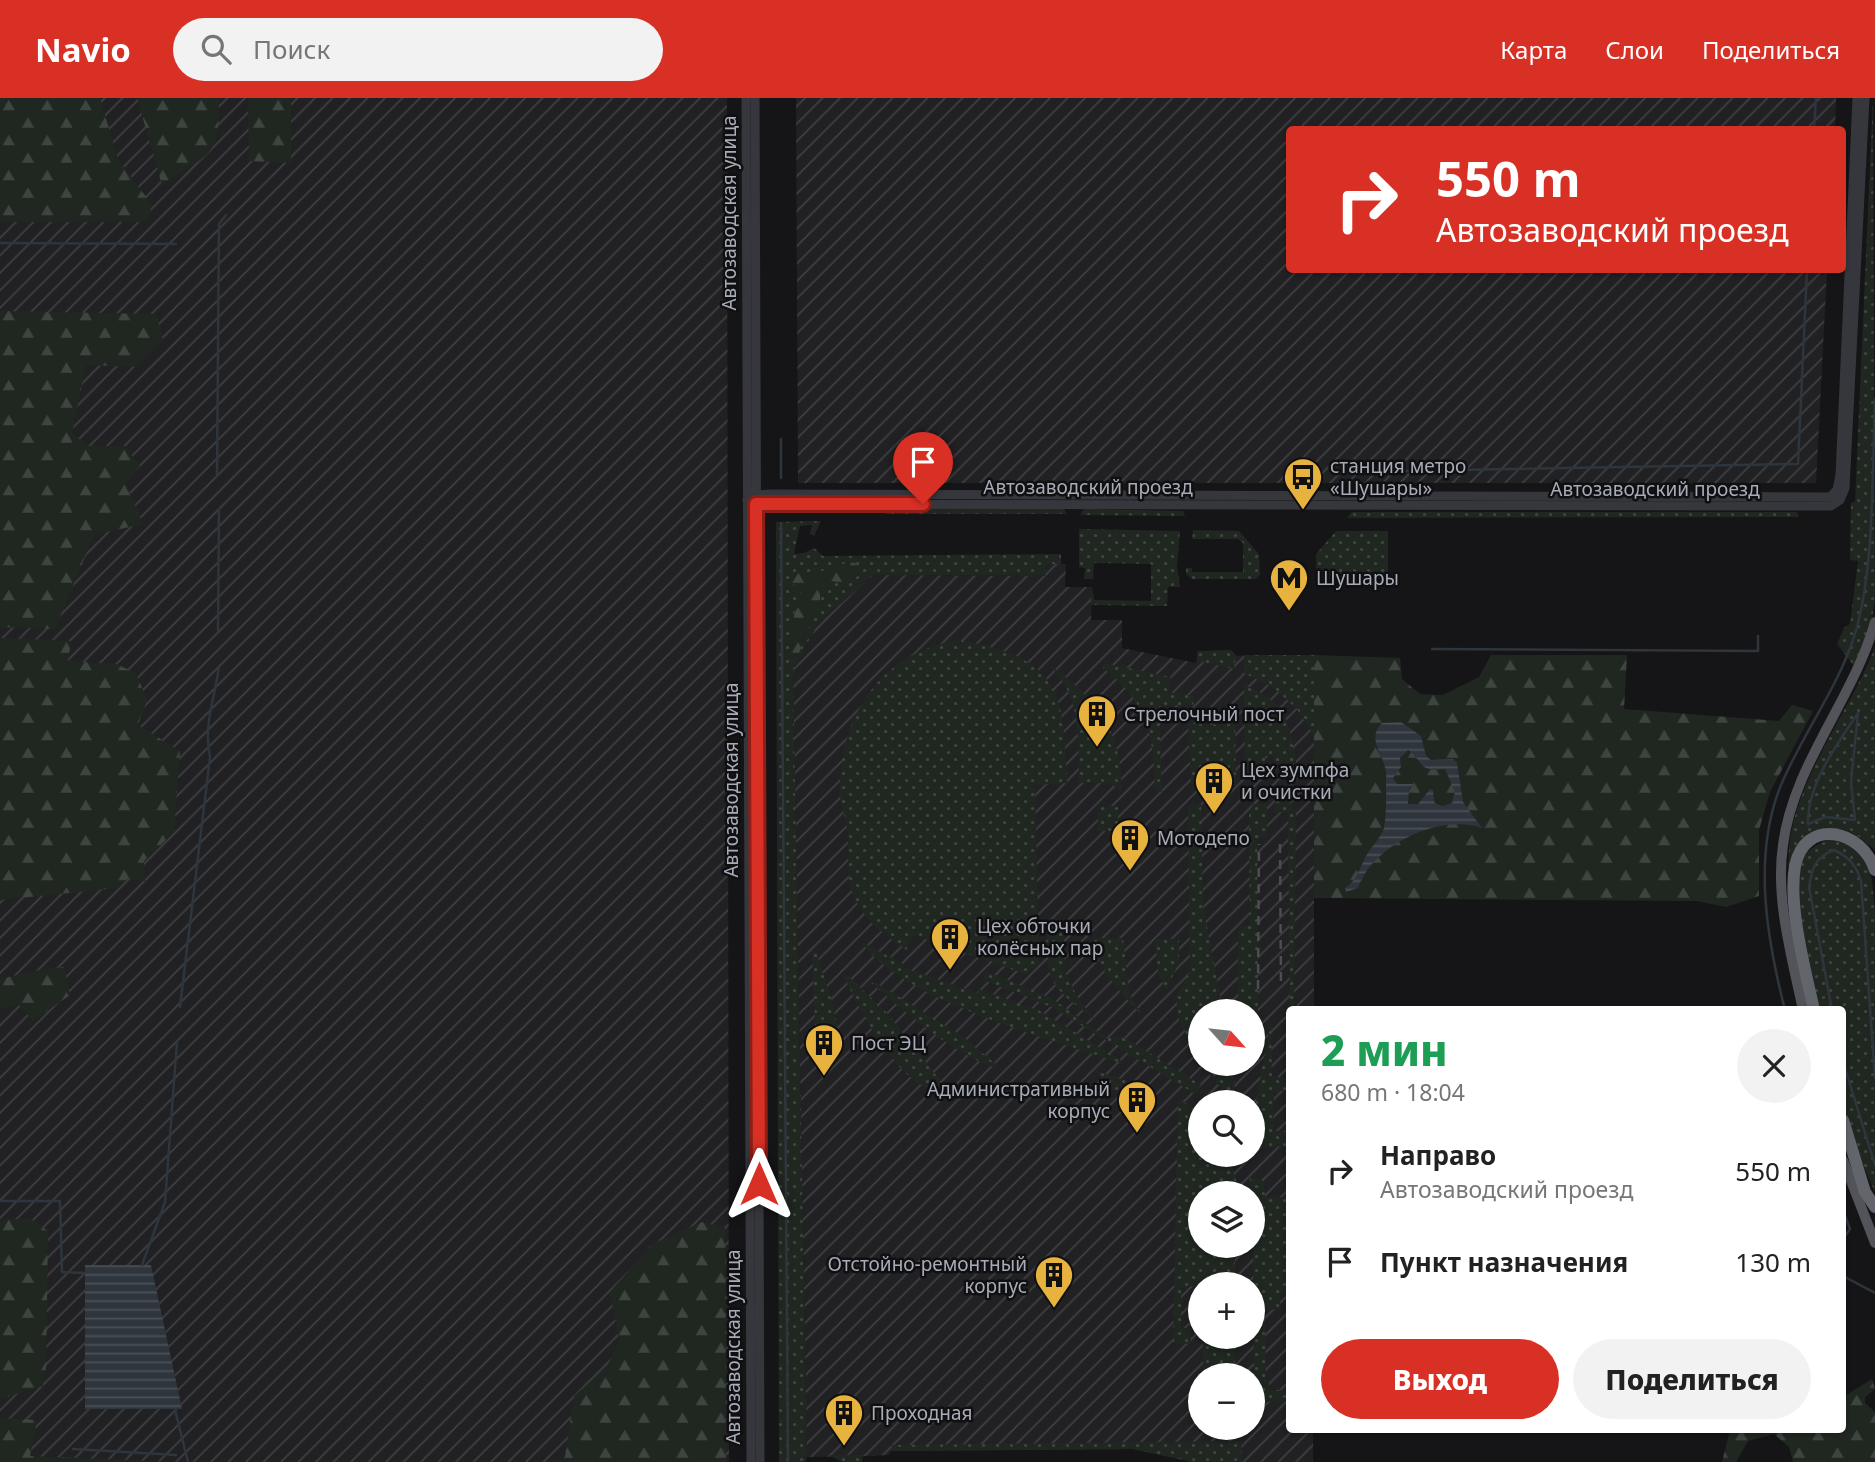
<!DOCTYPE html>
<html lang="ru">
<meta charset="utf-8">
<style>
:root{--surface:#fff;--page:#f2f2f2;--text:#222;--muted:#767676;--accent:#d93025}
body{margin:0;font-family:"Noto Sans",sans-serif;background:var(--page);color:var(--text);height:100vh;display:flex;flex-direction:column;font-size:26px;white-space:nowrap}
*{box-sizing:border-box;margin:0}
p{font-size:23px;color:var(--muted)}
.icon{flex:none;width:38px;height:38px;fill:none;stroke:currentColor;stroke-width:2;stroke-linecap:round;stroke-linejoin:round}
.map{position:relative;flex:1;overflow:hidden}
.sheet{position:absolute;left:1286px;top:908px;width:560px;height:427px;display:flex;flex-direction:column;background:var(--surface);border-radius:7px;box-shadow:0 2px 5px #0004}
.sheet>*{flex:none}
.hud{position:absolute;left:1286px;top:28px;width:560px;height:147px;border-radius:7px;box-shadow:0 2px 5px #0004;background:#d93025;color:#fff;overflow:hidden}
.needle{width:46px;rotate:117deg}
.buttons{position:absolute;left:1188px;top:901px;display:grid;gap:14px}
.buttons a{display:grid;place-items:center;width:77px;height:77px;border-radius:50%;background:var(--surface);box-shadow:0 2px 5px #0004;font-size:35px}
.pin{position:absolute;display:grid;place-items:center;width:60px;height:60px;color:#fff;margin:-72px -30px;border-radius:50% 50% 50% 0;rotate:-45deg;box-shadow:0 0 7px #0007}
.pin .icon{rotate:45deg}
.me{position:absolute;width:77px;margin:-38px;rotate:0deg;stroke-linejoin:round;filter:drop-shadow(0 0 5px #0008)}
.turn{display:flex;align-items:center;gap:24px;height:147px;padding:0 35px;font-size:32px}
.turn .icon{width:91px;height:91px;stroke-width:2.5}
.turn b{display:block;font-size:49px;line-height:60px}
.round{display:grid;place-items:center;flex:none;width:74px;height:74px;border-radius:37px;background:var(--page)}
.overview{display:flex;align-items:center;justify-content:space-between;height:119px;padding:0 35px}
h1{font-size:42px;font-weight:800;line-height:52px;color:#1e9e55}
.primary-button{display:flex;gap:14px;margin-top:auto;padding:14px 35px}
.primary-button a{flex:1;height:80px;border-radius:42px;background:var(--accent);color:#fff;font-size:28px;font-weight:800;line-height:80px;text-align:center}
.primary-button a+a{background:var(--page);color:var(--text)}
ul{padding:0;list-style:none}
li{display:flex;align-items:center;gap:21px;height:91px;padding:0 35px}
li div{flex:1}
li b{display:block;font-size:26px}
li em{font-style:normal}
header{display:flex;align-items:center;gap:42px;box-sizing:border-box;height:98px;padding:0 35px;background:var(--accent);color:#fff}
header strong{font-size:33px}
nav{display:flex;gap:38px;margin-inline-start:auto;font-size:24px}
.search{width:490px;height:63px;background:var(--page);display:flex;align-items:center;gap:18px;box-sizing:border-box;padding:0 24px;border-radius:38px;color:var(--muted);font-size:26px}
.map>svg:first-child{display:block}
.industrial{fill:url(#industrial-furrows);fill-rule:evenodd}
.grass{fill:url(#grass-dots)}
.forest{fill:url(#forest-firs)}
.water{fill:url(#water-rules);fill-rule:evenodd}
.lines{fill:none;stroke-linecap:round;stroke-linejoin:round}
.stream{stroke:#2e353c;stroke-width:2.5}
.minor{stroke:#36373c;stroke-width:9}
.major{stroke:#53545a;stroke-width:10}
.highway{stroke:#63656c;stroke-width:12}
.rail{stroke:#4c4d53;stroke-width:2.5;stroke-dasharray:9 7;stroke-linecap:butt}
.route-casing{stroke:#8d1f18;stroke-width:18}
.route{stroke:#d93025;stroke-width:12}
.labels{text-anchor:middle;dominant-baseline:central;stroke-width:5;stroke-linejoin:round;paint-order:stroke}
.street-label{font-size:19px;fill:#a8acb6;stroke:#101012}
.poi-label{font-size:19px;fill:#a8acb6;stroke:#101012;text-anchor:start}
</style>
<header>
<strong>Navio</strong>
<div class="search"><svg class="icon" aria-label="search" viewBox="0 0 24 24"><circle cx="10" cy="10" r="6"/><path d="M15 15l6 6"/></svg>Поиск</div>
<nav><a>Карта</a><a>Слои</a><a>Поделиться</a></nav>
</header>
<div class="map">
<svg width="1875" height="1364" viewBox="0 0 1875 1364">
<defs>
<pattern id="industrial-furrows" width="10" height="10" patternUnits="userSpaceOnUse" patternTransform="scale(1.75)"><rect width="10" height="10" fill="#212124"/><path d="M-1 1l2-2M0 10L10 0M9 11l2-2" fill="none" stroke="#3e3f42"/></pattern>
<pattern id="grass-dots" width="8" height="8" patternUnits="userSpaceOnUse" patternTransform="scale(1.75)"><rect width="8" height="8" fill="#202721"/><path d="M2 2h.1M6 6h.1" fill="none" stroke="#3e443f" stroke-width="1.8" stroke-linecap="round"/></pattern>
<pattern id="forest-firs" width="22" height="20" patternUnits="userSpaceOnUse" patternTransform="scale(1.75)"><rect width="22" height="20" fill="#202721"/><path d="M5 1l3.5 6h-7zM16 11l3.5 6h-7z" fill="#3e443f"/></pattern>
<pattern id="water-rules" width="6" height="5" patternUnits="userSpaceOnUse" patternTransform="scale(1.75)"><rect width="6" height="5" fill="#2e353c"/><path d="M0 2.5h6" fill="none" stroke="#495056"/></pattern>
</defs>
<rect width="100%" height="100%" fill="#151517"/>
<g class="industrial">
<path d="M0,0H727L729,1364H0Z"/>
<path d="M796,0H1836L1835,31L1290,32V172H1827L1816,385H798Z"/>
<path d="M1046,466H1066L1065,489H1092L1091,522H1122V550L1196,565L1197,558L1314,557V912H1290V1332H1313V1364H1193L1133,1351L891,1353L888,1357L873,1358L807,1359L793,573L817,527L873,477L1045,478ZM1200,914H1253V966H1200ZM1200,1004H1253V1057H1200ZM1200,1096H1253V1148H1200ZM1200,1186H1253V1239H1200ZM1200,1278H1253V1330H1200Z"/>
</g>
<g class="grass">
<path d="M1873,0L1875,501L1872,522L1855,569L1837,546L1844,530L1850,526L1858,463L1850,462L1851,405L1855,404Z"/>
<path d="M779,409L818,410L820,415H779Z"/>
<path d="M883,410L1064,411L1067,416H884Z"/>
<path d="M1084,411L1183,413L1185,418L1080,417Z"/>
<path d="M1352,414H1797L1799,419L1347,420Z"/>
<path d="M821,423L814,438L810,436L812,427L800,428L794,456L804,455L814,450L823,458L1061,456V466H1046L1045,478L873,477L817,527L793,573L807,1359L805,1364H779L776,424Z"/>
<path d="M1079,431L1180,433L1177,469L1180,489H1168L1167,508L1091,507L1092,489L1094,502L1151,503V466L1094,465L1093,481H1084L1085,470L1079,469Z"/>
<path d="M1193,432L1239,433L1259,456L1260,477L1256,481H1192L1186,476V470H1192V474H1243V445L1238,441H1192Z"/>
<path d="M1336,433H1388V478L1385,482H1319L1316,478V456Z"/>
<path d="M959,542C1061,561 1063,590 1067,685L1035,687L1039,862L1036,869L1025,876L914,837L906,852C886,838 869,826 857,805C844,783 850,755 847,731C845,717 839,704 840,689C841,614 883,554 959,542Z"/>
<path d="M1875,549V752C1850,730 1840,725 1807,737L1789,770C1783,696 1849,617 1875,549Z"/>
<path d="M1231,552L1236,557L1234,571L1197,563V553Z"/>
<path d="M1244,557H1314V638L1297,611L1274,590L1244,575Z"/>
<path d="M1045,563C1097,603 1120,625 1122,693L1109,685H1079C1078,639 1083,596 1045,563Z"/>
<path d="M1104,565L1171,579L1169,594L1194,598L1193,607L1159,608L1162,694L1155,693C1153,637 1150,606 1103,570Z"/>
<path d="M1244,587C1273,599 1287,611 1292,643C1294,655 1298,664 1296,676L1274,672V658H1265L1264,676L1245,677Z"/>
<path d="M1188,626L1235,627L1236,685L1191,686Z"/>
<path d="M1275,702H1288L1296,714L1294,912H1290V916L1288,715L1274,714Z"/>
<path d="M1188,706H1201L1203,808L1223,913L1200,914V964L1179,921L1176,899L1190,873Z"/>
<path d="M1253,706H1267V739L1257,740L1258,926L1253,950V914L1238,913V829L1250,827L1249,715Z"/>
<path d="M1102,708H1118V733H1098V714Z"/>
<path d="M1828,742C1871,741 1872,778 1875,812V1094L1860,1060L1843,1005V912H1819C1811,877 1791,793 1803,761C1807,751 1818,746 1828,742Z"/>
<path d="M1048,821H1061L1066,876L1079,902L1096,923C1043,882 1048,887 1048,821Z"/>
<path d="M1093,840H1123L1129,895L1141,916C1120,893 1096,872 1093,840Z"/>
<path d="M1155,841H1179V864L1166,893L1158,873Z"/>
<path d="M861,844L902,865L905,870L971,893L978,895L979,891L1040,913L1122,963L1123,966C1053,942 903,903 861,844Z"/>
<path d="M812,852L816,853L833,907L841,948L833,952L816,949Z"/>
<path d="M986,873L1053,901L1106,940L1122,938L1201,987L1195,996L1051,909L983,882Z"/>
<path d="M843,877L848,878L887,915L950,995C900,997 862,915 843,877Z"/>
<path d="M875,884L962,938L997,967L995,970C947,952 911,918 871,885Z"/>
<path d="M1271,921L1272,979L1290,980V992L1274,994L1273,1033H1290V1048L1253,1050V1020Z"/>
<path d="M1201,966H1233L1235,993L1229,1000Z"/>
<path d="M1096,973L1153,991L1111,992Z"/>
<path d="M1178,1001L1200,1013V1057H1228L1236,1082V1095L1200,1096V1148H1235V1186L1181,1189V1230H1190L1191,1246L1173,1245Z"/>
<path d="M1263,1080L1265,1099H1290V1194L1280,1195V1211L1265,1212L1266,1282H1269V1292H1290V1304H1254L1253,1096L1250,1095V1080Z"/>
<rect x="1203" y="1239" width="32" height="38"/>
<path d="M1241,1343L1242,1364H1193L1133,1351L891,1353L892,1347Z"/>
<path d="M829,1357H863L862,1364H842Z"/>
</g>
<g class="forest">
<path d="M0,0H100L118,61L152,107L148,124H0Z"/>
<path d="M137,0H219C219,65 209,53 162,87Z"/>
<path d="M248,0H291V65L249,63Z"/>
<path d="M0,213L156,216L163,242L136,269L86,267L72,335L88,348H125L140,368L126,385L143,426L94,437L55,531L0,529Z"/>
<path d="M849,464L855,465L861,473L852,485L830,483L820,490V516L812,523L792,572L789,568L795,509L806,500L792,485L799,474H819Z"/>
<path d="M0,540L71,543L68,563L116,566L136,575L147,602L138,627L180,653L174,734L144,763L145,783L127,781L117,790L0,802Z"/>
<path d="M1314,557L1400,560L1402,581L1420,596L1443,597L1479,579L1491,557H1627L1624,611L1779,623L1792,607L1813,613L1770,694L1759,732V798L1726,809L1697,803L1314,800Z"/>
<path d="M64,869L70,897L33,923L18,906L0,911V881L39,872Z"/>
<path d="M0,1121H31L48,1133L46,1269L43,1288L0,1301Z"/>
<path d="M702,1124L725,1130L726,1364H554L565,1359L574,1298L607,1269L619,1242L610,1194L652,1146Z"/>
<path d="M1872,1281L1875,1291L1865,1299V1305L1875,1314V1364H1793L1789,1349L1774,1336L1748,1343L1736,1364H1722L1730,1332H1843V1299Z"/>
<path d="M0,1320L37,1322L30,1358L172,1364H0Z"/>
</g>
<g class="water">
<path d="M1401,624L1421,638L1426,658L1431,662L1453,661L1457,665L1463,704L1482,730C1440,715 1372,747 1358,790L1346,794L1345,790C1355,785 1360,770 1365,760C1370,750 1378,743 1383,733C1387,723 1386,692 1386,680C1388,659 1364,643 1382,625ZM1408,652C1423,662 1417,675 1445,671L1455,694L1452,705L1443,708L1434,705L1433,692L1430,691L1418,706H1408L1409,691L1413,686H1397L1393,680L1401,669L1400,660Z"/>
<path d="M85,1167H151L182,1311H85Z"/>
</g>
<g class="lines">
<g class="stream">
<path d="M1814,32L1816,0"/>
<path d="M0,145L176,146"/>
<path d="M1401,373L1798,366L1807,172"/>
<path d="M217,377L219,126L226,117"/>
<path d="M781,380V341"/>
<path d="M781,425L788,1364"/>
<path d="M218,532L219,411"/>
<path d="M1432,551L1758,553V538"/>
<path d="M1858,615L1851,684L1855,722L1825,719L1808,726C1807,687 1837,646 1858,615Z"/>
<path d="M180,909L210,659C203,627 215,600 219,568"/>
<path d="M1785,912C1767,842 1753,761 1779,692C1800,639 1836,594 1854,539C1875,473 1872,373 1875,301"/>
<path d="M1832,912L1809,789C1812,770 1815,759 1834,752C1849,759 1856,767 1861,783L1875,980"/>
<path d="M1843,964L1875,1067"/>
<path d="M0,1103H60L62,1174L85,1175"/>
<path d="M1843,1112L1850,1131L1843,1141"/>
<path d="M142,1167L165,1104L177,944"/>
<path d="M1843,1178L1875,1195"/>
<path d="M175,1312L188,1364"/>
<path d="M73,1351L176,1357"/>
</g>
<g class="minor">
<path d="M746,0L751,1364"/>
<path d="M755,0L760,1364"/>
<path d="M747,402L756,406L1831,408L1840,402L1845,390L1865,0"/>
<path d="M747,402L756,397L772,396L1830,399L1837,392L1840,377L1857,0"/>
</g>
<g class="major">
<path d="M1803,912C1792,859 1775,801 1783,747C1793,667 1853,602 1875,524"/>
<path d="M1843,1062L1875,1145"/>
</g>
<g class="highway">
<path d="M1814,912C1805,871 1788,808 1795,768C1805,719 1862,731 1875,772"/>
<path d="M1843,1022L1865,1094L1875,1109"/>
</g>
<g class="rail">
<path d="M1280,746L1281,889"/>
<path d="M1258,891L1259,746"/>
</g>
</g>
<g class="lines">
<g class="route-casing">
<path id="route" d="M759,1086L756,406H923"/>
</g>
<use href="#route" class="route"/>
</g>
<defs>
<g id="bus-pin" transform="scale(2.0125)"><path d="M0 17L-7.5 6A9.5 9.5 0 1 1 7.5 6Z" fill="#e7b23e" stroke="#101012"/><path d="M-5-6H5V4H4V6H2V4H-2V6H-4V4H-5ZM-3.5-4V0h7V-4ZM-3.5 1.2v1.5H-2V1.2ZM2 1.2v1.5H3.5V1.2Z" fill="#111"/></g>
<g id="metro-pin" transform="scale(2.0125)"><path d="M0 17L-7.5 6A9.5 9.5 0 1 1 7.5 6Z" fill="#e7b23e" stroke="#101012"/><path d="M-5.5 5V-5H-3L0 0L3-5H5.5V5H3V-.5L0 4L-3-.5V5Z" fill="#111"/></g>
<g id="building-pin" transform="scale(2.0125)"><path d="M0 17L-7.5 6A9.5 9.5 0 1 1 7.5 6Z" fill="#e7b23e" stroke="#101012"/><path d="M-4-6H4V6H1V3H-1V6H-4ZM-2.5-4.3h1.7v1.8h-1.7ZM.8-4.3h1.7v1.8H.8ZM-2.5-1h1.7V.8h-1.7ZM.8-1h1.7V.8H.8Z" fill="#111"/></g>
</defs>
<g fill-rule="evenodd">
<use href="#bus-pin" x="1303" y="379"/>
<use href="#metro-pin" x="1289" y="480"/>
<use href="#building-pin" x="1097" y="616"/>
<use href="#building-pin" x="1214" y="683"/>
<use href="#building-pin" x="1130" y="740"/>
<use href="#building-pin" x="950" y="839"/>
<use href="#building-pin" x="824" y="945"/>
<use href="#building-pin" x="1137" y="1002"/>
<use href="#building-pin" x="1054" y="1177"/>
<use href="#building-pin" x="844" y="1315"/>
</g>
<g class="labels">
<g class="street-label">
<text transform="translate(729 115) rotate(-90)">Автозаводская улица</text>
<text x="1088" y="389">Автозаводский проезд</text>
<text x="1655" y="391">Автозаводский проезд</text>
<text transform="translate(731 682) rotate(-90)">Автозаводская улица</text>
<text transform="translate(733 1249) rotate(-90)">Автозаводская улица</text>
</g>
<g class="poi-label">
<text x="1330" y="368">станция метро<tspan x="1330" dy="22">«Шушары»</tspan></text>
<text x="1316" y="480">Шушары</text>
<text x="1124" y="616">Стрелочный пост</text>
<text x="1241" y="672">Цех зумпфа<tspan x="1241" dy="22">и очистки</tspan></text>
<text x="1157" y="740">Мотодепо</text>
<text x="977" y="828">Цех обточки<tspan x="977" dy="22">колёсных пар</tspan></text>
<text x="851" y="945">Пост ЭЦ</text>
<text x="1110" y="991" text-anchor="end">Административный<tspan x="1110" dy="22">корпус</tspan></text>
<text x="1027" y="1166" text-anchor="end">Отстойно-ремонтный<tspan x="1027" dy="22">корпус</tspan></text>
<text x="871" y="1315">Проходная</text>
</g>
</g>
</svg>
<div class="buttons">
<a><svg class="needle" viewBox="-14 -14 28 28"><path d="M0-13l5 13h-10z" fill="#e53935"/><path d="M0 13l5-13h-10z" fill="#767676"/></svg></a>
<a><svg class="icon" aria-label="search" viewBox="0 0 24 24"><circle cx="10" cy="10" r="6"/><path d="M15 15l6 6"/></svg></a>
<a><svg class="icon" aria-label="layers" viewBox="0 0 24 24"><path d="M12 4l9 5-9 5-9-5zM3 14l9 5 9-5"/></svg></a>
<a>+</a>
<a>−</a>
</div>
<div class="pin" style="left:923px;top:406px;background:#d93025"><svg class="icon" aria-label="arrive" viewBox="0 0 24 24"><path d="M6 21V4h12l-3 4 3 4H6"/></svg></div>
<svg class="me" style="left:759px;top:1086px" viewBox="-20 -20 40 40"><path d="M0-17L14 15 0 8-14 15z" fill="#d93025" stroke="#fff" stroke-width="4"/></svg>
<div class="hud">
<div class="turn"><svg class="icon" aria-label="right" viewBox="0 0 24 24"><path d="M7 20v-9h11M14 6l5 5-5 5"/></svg><div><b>550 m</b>Автозаводский проезд</div></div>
</div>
<section class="sheet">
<div class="overview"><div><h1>2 мин</h1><p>680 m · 18:04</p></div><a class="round"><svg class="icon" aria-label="close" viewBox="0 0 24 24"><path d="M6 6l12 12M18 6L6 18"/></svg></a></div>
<ul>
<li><svg class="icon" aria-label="right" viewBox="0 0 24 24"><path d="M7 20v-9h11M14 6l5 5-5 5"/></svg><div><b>Направо</b><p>Автозаводский проезд</p></div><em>550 m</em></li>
<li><svg class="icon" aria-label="arrive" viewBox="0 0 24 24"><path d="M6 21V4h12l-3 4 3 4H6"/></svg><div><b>Пункт назначения</b></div><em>130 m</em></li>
</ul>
<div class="primary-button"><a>Выход</a><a>Поделиться</a></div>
</section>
</div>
